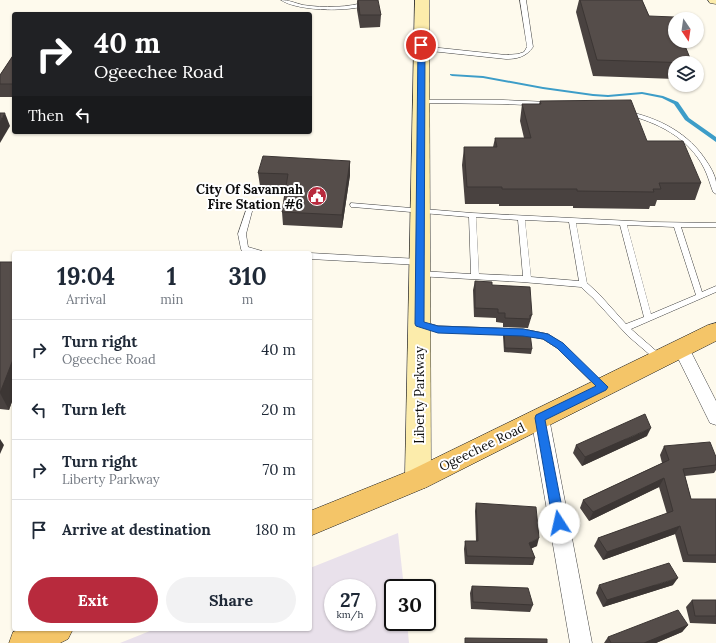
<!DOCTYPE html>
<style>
:root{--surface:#fff;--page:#f2f2f3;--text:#1f2937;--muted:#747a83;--line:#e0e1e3;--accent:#b82a3d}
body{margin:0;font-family:Lora,serif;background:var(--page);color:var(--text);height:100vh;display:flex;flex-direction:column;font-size:15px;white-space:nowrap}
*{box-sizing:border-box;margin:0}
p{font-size:13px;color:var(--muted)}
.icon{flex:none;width:22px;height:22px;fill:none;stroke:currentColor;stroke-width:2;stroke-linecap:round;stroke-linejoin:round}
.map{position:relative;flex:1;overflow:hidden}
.drawer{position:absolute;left:12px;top:251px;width:300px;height:380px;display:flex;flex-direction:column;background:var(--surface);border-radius:4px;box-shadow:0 1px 3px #0004}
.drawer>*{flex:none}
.hud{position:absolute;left:12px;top:12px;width:300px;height:122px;border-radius:4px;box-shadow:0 1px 3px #0004;background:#202124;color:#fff;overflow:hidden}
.needle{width:26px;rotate:167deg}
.fabs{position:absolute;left:668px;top:12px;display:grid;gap:8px}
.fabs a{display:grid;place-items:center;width:36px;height:36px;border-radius:50%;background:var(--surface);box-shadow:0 1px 3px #0004;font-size:20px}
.speed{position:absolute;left:324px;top:579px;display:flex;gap:8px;font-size:20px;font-weight:700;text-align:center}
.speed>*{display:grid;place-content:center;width:52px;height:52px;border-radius:50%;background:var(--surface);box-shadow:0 1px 3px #0004;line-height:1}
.speed small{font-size:10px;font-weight:400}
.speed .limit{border:2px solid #111;border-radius:6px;background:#fff;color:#111}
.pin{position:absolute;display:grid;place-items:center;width:34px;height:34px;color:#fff;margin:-17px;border:2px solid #fff;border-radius:50%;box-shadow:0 1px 4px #0007}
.me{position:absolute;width:44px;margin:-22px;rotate:350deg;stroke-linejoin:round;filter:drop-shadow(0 0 3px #0008)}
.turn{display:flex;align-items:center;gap:14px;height:84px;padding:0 16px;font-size:18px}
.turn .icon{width:52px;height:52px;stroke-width:2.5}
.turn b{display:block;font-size:28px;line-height:34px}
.then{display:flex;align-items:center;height:38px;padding:0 16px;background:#0003;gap:8px;font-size:15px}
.eta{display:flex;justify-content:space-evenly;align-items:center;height:68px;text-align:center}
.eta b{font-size:24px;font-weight:700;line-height:28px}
.action{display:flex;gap:8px;margin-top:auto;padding:8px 16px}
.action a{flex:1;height:46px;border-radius:24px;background:var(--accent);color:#fff;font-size:16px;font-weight:700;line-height:46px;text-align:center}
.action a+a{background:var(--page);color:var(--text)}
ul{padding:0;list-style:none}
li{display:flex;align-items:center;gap:12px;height:60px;padding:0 16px;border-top:1px solid var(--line)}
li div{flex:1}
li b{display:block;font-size:15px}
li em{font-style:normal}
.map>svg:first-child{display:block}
.industrial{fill:#e9e1eb;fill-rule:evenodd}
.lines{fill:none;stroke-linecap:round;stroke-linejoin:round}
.stream{fill:#3d9dc8;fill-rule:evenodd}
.lane-casing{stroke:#404040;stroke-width:1}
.street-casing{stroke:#404040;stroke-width:1}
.secondary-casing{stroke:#2f2f2f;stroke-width:1}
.primary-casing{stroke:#1e1e1e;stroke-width:1}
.lane{fill:#fff;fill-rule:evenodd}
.street{fill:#fff;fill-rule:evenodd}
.secondary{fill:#fcecab;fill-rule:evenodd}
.primary{fill:#f4c568;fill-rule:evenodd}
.wall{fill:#494240}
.shaded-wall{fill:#3c3634}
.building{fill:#554d4a;stroke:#3c3634}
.route{fill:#1a73e8;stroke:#114b97}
.labels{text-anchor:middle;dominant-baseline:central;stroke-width:4;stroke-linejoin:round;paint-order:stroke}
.poi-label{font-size:13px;font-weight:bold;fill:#0d0d0d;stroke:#fff;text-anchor:end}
.street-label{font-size:13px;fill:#0d0d0d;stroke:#fff}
</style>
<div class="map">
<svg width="716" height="643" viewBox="0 0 716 643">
<rect width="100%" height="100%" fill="#fefaed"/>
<path class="industrial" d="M398,533L404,588H393V622H407L409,643H120L155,629H310V568ZM333,588H367V622H333Z"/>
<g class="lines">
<path class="stream" d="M450,74L483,76L543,87L593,94L608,95L642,92L663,96L678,102L689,118L716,137V142L685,120L674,104L662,98L642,94L608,97L593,96L543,89L483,78L452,76L450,75Z"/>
<g class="lane-casing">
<g id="lane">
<path d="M281,0C289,0 295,3 303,5C324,8 348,8 369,1L368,0H374L375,2C358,13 297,12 281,0Z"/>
<path d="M520,0H526L533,47C526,57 517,59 506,59L421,50L418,48L421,46L506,55L518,54L524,52L527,47Z"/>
<path d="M421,100H503L549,102L552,104L549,106L503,104L419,103V101Z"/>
<path d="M626,111C659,118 689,133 707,162C711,168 715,175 716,182C716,186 716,190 716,194L713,192C710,184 708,176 704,168C688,137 657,122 624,114V112Z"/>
<path d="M249,202H251L254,204L246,234L248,247L262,251L263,253H250L242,251L241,249L238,234Z"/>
<path d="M351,203L472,213L651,222L716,223V227H681L702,292L716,286V292L631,329L662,356L663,358L662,360H656L628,336L593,298L581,287L522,282L417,276L416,274L417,272L420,271L471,274L469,217L353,207H351L350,205ZM476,217L518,220L523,276L479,274ZM525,220L569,222L579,281L531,277ZM576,223L620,225L644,317L626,324L599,294L587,283ZM627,225L674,227L696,295L651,314Z"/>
<path d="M310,253L419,259L423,262L419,265L310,259Z"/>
<path d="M420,321L438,326L523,329L548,334L563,344L606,387L605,389L602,390L599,389L557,348L543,339L523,335L438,332L417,326L416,324Z"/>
</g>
</g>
<g class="street-casing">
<g id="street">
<path d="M681,342L687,344L716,401V425L710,423L673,348L675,344Z"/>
<path d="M540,411L546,413L549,418L592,643H570L531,418L534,413Z"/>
</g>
</g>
<g class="secondary-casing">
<g id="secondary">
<path d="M415,0H429L431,479L427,487L418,490L409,487L405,479Z"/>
<path d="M708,0H716V4L710,3Z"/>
</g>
</g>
<g class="primary-casing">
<g id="primary">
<path d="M716,323V341L427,487L310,536V511L409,471L708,325Z"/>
<path d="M22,629H73L68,639L60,643H9L13,632Z"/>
</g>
</g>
<use href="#lane" class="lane"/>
<use href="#street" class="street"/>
<use href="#secondary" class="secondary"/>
<use href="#primary" class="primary"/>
</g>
<g class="wall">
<path d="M357,0L381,15L380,27L360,28L357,10Z"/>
<path d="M579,0H642L649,16L692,63H675V79L593,76L576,12Z"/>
<path d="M14,54V97H0V75Z"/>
<path d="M540,101L647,141L701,183L695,200H657L655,206H650L649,209L573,208V206H499V204H465L462,165L464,147H493L495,138H524L520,121L522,104H539Z"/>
<path d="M350,161V175L342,228L283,225L282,212L286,188L260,186L258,173Z"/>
<path d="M0,262H14V396L9,410L0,409Z"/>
<path d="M475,281L492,285L532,315L528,328L503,327V323L496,322V318L474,317L473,290Z"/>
<path d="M504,331L532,349L531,354L504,352L503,336Z"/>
<path d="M647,436L582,466L573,453L576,445Z"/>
<path d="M664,446L716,457V470L714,473L685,476L691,499H716V563L683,562L675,534L603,560L594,546L598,538L667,514L659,487L589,521L580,508L583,500L662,463L660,455Z"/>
<path d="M476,503L537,546L531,548L535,558L533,565L465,564L464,549L465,541H476L475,511Z"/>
<path d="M599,585H673L603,607L596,593Z"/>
<path d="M472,586L533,605L530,612L471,609L470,593Z"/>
<path d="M692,600H716V624L690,623L686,607Z"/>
<path d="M688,625L682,632L656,643H604L608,637Z"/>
</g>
<g class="shaded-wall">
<path d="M5,113L10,126L0,143V121Z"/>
<path d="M350,161V175L342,228V215Z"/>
<path d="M14,357V396L9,410L0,393Z"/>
<path d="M651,428L647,436L582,466L585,457Z"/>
<path d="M0,439L4,445L0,454Z"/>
<path d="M664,478L659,487L589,521L593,512Z"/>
<path d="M680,526L675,534L603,560L607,552Z"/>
<path d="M539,538L537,546L526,551L529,543Z"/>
<path d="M678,578L673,585L603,607L607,600Z"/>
<path d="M688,625L682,632L656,643H644Z"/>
</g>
<g class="building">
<path d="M358,0H378L381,15H360Z"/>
<path d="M580,0H642L649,16L674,17L675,20V41H683L692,63L597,60Z"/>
<path d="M14,54V84H0V75Z"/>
<path d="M631,100L647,141H683L701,183H659L661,189H653L654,192L577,191V189H502V187H467L464,147H497L495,138H531L522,104H541L540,101Z"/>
<path d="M0,113H5L0,121Z"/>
<path d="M263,156L350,161L342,215L282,212L288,174L258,173Z"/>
<path d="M0,262H14V357L0,393Z"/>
<path d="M475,281L492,282V285L530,287L532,315H530V319L505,318V313H498V309L475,308Z"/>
<path d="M504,331L530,333L532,349L505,348Z"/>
<path d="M645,414L651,428L585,457L576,445Z"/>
<path d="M710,442L716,457V465L683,469L691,499H716V555H688L680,526L607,552L598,538L673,511L664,478L593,512L583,500L669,460L664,446Z"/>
<path d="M476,503L536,507L539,538L529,543L535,558L467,556L465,541H478Z"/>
<path d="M669,563L678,578L607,600L599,585Z"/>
<path d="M472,586L528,588L533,605L473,602Z"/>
<path d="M692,600H716V616H695Z"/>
<path d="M678,610L688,625L644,643H611L608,637Z"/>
<path d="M465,638L547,639V643H465Z"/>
</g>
<path class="route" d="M421,43L425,45L424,322L438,326L523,329L548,334L563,343L608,387L606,390L545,420L565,523L563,527L559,528L555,527L553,523L535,418L536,415L596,386L557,348L543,339L523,336L438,333L416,326L415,324L418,45Z"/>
<defs>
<g id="civic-disc" transform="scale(1)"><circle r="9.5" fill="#b82a3d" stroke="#fff"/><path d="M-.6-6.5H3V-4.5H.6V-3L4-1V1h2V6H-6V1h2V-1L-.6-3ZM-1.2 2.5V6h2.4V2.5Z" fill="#fff"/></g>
</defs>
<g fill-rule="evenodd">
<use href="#civic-disc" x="317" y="196"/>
</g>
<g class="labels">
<g class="poi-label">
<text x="303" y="189">City Of Savannah<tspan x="303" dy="15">Fire Station #6</tspan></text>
</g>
<g class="street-label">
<text transform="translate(419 395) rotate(-90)">Liberty Parkway</text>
<text transform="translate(482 447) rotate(-26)">Ogeechee Road</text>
</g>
</g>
</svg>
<div class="fabs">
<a><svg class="needle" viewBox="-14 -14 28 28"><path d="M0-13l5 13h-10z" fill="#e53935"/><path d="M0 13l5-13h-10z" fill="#747a83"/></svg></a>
<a><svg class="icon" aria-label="layers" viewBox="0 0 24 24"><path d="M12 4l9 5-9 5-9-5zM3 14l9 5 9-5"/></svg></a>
</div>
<div class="speed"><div>27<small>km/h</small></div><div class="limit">30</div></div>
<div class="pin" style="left:421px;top:45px;background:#d93025"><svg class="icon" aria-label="arrive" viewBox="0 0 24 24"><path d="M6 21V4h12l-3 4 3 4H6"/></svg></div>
<svg class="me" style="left:559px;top:523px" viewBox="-20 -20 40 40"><circle r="19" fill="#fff"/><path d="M0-13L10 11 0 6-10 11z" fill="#1a73e8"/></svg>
<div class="hud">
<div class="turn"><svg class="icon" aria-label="right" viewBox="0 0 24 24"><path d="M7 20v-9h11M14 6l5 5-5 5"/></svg><div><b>40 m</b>Ogeechee Road</div></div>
<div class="then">Then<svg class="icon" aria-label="left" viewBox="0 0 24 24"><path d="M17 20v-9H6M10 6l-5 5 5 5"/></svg></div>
</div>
<section class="drawer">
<div class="eta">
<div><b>19:04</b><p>Arrival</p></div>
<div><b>1</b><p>min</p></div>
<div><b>310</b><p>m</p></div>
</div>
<ul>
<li><svg class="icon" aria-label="right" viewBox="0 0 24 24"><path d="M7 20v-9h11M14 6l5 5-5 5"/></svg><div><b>Turn right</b><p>Ogeechee Road</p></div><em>40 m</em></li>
<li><svg class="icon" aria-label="left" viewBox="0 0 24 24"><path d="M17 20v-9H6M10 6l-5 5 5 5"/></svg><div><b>Turn left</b></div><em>20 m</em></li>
<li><svg class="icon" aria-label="right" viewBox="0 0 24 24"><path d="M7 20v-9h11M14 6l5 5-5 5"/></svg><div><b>Turn right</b><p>Liberty Parkway</p></div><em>70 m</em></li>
<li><svg class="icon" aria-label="arrive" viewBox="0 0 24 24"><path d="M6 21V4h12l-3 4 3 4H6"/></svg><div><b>Arrive at destination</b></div><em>180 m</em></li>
</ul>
<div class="action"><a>Exit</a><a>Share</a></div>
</section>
</div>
